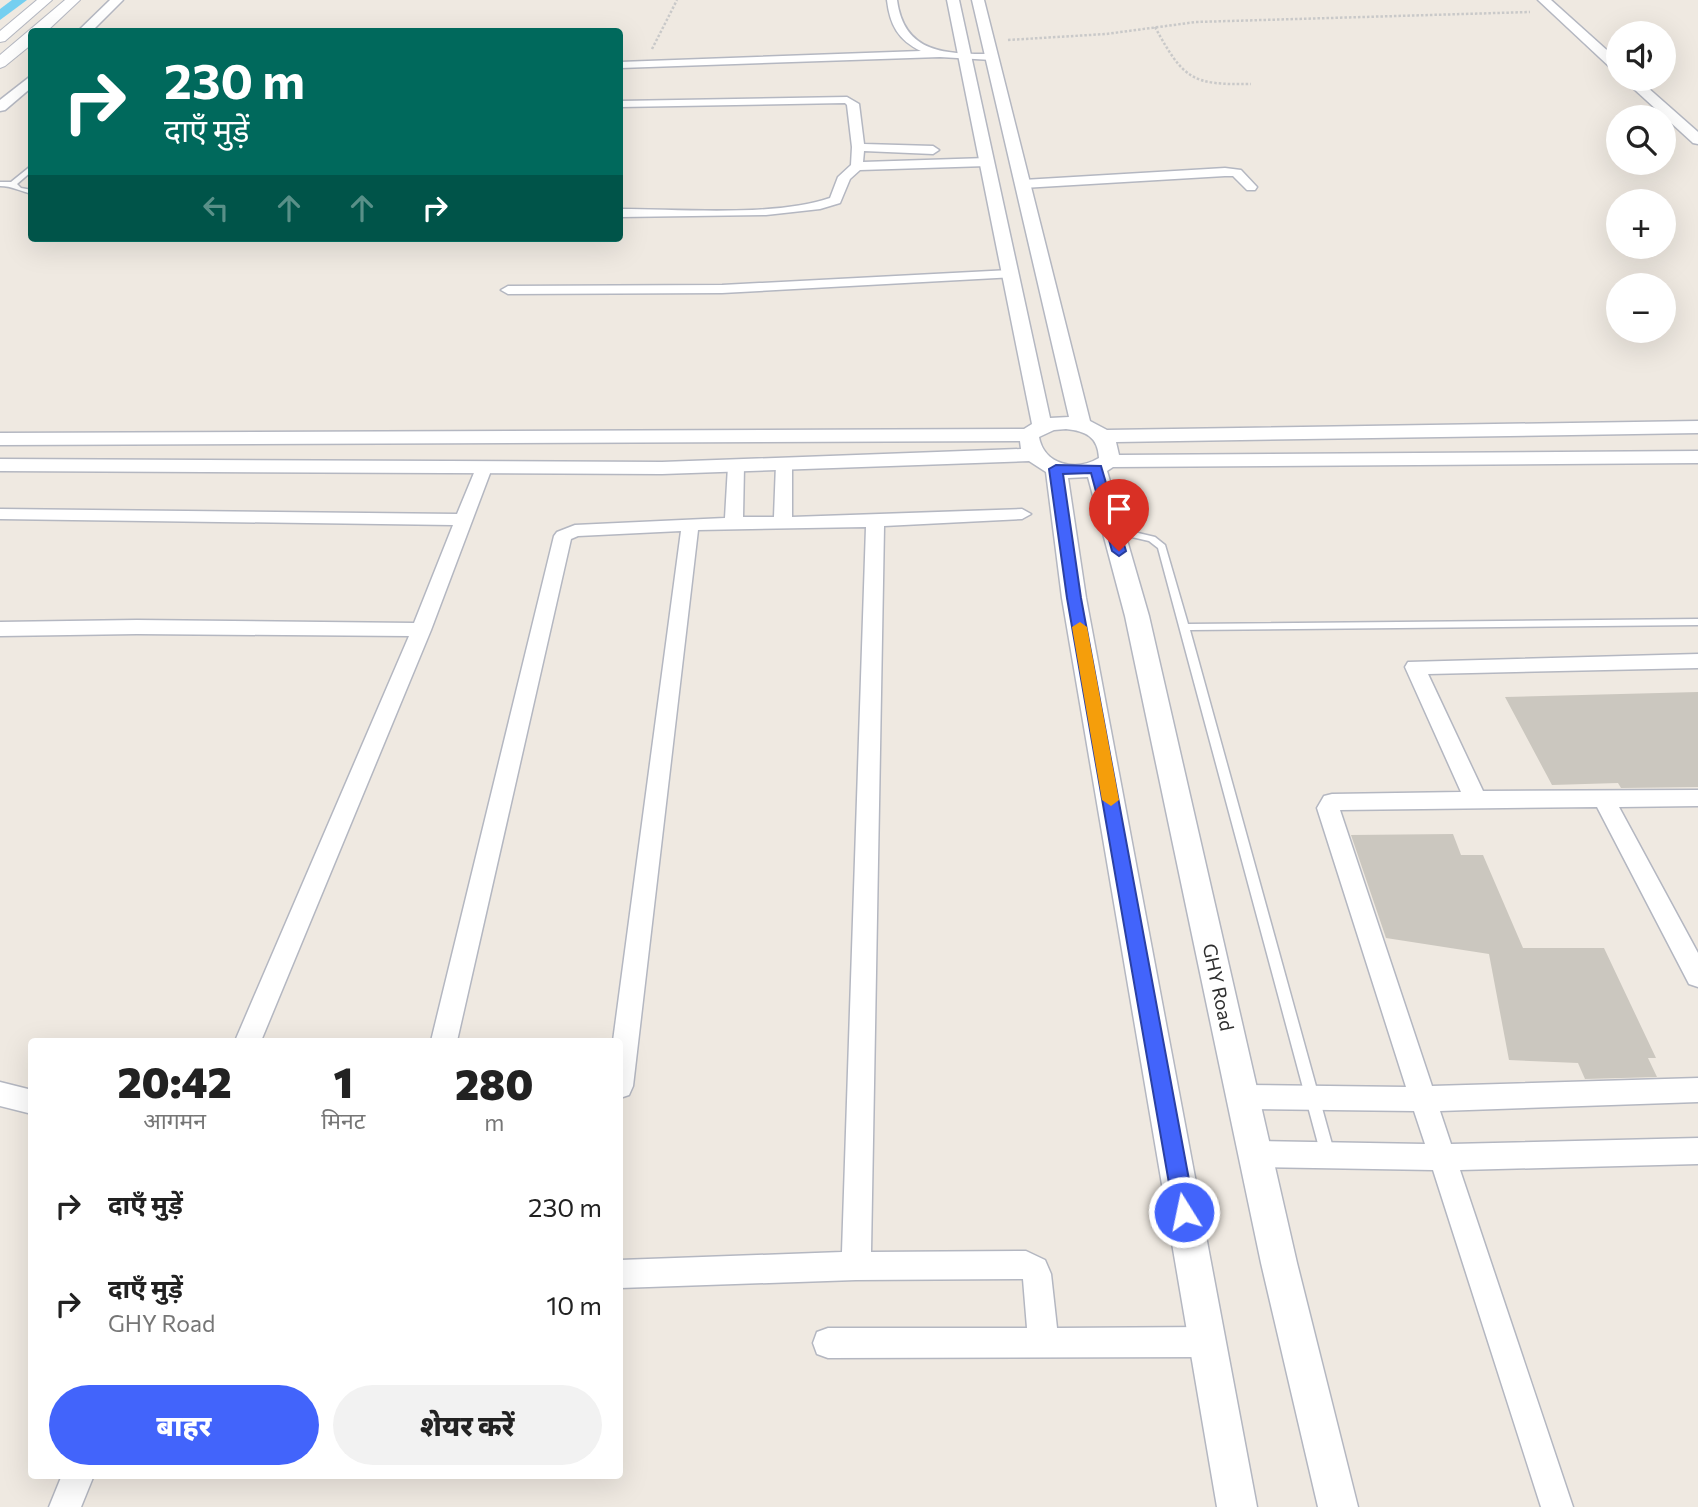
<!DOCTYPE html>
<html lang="hi">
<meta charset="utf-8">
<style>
:root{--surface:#fff;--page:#f2f2f2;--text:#222;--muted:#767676;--accent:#4264fb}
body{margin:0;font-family:Commissioner,"Noto Sans Devanagari",sans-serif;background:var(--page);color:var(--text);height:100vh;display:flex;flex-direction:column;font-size:26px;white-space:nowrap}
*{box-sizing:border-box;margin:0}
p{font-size:23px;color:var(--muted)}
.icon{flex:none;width:38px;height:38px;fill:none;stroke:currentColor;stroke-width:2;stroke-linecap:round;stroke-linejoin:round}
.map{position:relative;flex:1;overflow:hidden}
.drawer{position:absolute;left:28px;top:1038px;width:595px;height:441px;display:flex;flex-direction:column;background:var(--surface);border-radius:7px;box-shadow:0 7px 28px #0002}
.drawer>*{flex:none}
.banner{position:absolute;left:28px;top:28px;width:595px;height:214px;border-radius:7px;box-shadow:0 7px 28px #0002;background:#00695c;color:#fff;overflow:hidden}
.fabs{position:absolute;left:1606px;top:21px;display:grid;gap:14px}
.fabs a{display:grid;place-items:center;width:70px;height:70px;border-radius:50%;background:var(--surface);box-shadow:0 7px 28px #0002;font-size:35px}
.pin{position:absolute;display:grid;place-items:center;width:60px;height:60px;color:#fff;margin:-72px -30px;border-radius:50% 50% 50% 0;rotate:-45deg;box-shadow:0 0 7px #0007}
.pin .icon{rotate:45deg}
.me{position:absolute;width:77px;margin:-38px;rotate:350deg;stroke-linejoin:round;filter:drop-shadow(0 0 5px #0008)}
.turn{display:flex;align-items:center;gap:24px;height:147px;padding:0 21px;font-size:32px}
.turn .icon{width:91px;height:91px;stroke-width:2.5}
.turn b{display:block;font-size:49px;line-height:60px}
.lanes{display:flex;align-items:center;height:66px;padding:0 21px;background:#0003;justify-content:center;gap:35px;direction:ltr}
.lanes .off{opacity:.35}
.eta{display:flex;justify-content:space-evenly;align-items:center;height:119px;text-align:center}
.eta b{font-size:42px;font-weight:800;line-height:49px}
.cta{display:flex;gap:14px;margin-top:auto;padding:14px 21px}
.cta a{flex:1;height:80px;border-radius:42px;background:var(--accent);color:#fff;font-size:28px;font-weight:800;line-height:80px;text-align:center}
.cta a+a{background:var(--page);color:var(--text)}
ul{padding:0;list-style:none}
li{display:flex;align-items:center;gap:21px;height:98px;padding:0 21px}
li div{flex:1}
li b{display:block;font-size:26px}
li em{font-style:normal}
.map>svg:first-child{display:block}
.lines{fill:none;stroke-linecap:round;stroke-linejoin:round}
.canal{fill:#75cff0;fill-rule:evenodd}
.building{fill:#cbc7bf}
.service-casing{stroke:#b4b7c1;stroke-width:3}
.minor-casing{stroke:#b4b7c1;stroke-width:3}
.tertiary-casing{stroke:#b4b7c1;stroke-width:3}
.secondary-casing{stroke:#b4b7c1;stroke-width:2}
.path{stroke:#c9c9c9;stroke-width:2.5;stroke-dasharray:2.5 2;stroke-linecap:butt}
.service{fill:#fff;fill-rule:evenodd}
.minor{fill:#fff;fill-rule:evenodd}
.tertiary{fill:#fff;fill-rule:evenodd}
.secondary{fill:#fff;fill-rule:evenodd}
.route{fill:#4264fb;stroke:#2b41a3;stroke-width:2}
.slow{fill:#f59e0b}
.labels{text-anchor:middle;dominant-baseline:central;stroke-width:6;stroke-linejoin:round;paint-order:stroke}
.street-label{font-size:19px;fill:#2e2e2e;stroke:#fff}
</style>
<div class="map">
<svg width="1698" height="1507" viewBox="0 0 1698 1507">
<rect width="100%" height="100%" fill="#efe9e1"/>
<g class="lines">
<path class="canal" d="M12,0H27L0,20V9Z"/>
</g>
<g class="building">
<path d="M1698,692V787L1621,788L1618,783L1552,785L1505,697Z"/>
<path d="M1453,834L1461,855H1483L1523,948H1604L1656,1058H1648L1657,1077L1585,1079L1578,1063L1509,1060L1489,954L1386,938L1351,835Z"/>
</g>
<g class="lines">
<g class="service-casing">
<g id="service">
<path d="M32,165V171L17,184L21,188L32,190V194C20,191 12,186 0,186V182H11Z"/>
<path d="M1113,527L1155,537L1165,545L1188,624L1698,619V625L1190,630L1335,1155L1333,1160L1328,1162L1323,1160L1321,1155L1158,548L1149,541L1110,532L1109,530Z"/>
</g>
</g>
<g class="minor-casing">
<g id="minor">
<path d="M887,0H897C904,54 946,54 992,54L997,57L992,60L940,57L620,68V62L921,51C898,40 890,25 887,0Z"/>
<path d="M847,97L859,104L864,144L933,146L939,150L933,154L864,151L863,162L987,158L993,162L987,166L860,170L850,179L840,203L820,209L766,215L620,217V209C679,209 775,217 830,198L838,177L851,165L852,147L847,105L845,103L620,107V101Z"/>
<path d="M1225,168L1241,170L1257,187L1255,190H1247L1233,176H1225L1023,188L1017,184L1023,180Z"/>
<path d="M1010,270L1015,271V277L722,293L508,294L501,290L508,286L722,285Z"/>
<path d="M784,459L792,464V517L1022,509L1031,514L1022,519L884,526L871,1252L1026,1251L1045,1260L1051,1274L1057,1328L1208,1327L1219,1331L1223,1342L1219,1353L1208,1357L828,1358L817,1354L813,1343L817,1332L828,1328H1027L1023,1279L856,1280L620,1288V1260L842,1252L866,527L698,530L633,1086L629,1095L620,1098V1041H613L681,531L578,536L571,539L457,1041H431L554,536L557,532L575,525L725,518L728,466L736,461L744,466L743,517H774L776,464Z"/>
<path d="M484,463L492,468L431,630L261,1041H235L409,636L137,634L0,636V622L137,620L414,623L453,525L0,519V509L457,514L476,468Z"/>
<path d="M1698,654V668L1428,674L1483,791L1698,790V806L1619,807L1698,953V987L1689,984L1597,807L1340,810L1432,1086L1698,1078V1102L1440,1111L1451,1144L1698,1138V1164L1460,1170L1573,1507H1541L1433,1170L1255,1167L1245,1163L1242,1154L1245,1145L1255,1141L1425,1144L1414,1111L1243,1109L1234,1106L1230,1097L1234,1088L1243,1085L1406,1087L1317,808L1324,796L1332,794L1461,792L1405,667L1408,662Z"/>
<path d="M0,1082L32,1090V1114L0,1106Z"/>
<path d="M62,1475H94L81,1507H49Z"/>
</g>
</g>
<g class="tertiary-casing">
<g id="tertiary">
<path d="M110,0H123L91,32H77Z"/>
<path d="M947,0H959L1050,418L1069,417L972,0H984L1090,421L1107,430L1698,421V433L1116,442L1119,455L1698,451V463L1113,467L1107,471L1149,616L1297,1263L1358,1507H1318L1261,1263L1125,616L1088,477L1068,478L1086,598L1257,1507H1217L1062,598L1046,472L1029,461L662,474L0,471V459L662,462L1021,449L1020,441L0,445V433L1024,429L1032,424ZM1066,429C1086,431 1098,437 1099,458C1076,472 1044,465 1039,437L1054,430Z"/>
<path d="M1538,0H1551L1619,61V72L1614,71Z"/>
<path d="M32,75V87L5,110L0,111V100Z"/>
<path d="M1623,79H1638L1698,132V144L1693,143Z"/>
</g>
</g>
<g class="secondary-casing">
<g id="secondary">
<path d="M37,0H52L5,41L0,42V31Z"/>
<path d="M65,0H80L46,32H32V44L5,66L0,68V55Z"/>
</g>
</g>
<g class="path">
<path d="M1155,27C1184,80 1192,85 1251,84"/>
<path d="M1008,40L1106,34L1196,22L1530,12"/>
<path d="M652,49L677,0"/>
</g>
<use href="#service" class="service"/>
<use href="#minor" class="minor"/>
<use href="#tertiary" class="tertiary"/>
<use href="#secondary" class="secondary"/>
</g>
<path class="route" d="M1056,465L1101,466L1126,551L1119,556L1112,551L1091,473L1063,474L1081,598L1195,1212L1192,1220L1184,1223L1177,1220L1174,1212L1067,598L1049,469Z"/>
<path class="slow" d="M1080,622L1087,627L1119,800L1111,806L1102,800L1072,627Z"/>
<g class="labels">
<g class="street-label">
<text transform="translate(1219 987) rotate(78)">GHY Road</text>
</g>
</g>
</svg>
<div class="fabs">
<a><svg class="icon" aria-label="sound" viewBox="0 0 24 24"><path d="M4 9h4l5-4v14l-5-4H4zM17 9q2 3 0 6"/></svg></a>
<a><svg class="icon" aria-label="search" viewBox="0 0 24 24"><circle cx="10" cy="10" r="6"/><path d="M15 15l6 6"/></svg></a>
<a>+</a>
<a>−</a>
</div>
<div class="pin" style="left:1119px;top:551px;background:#d93025"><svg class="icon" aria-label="arrive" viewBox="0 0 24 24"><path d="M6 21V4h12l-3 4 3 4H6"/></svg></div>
<svg class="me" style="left:1184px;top:1212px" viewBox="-20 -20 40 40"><circle r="17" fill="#4264fb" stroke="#fff" stroke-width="3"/><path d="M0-11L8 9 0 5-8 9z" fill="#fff"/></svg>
<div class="banner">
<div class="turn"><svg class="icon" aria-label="right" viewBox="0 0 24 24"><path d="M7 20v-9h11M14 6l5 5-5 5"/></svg><div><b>230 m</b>दाएँ मुड़ें</div></div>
<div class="lanes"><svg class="icon off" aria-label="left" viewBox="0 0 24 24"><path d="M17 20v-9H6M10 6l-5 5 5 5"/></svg><svg class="icon off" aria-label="ahead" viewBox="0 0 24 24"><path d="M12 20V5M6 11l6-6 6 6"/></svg><svg class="icon off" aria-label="ahead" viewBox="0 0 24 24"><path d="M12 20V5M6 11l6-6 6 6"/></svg><svg class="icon" aria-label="right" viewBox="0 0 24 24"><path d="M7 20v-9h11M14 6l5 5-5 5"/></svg></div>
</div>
<section class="drawer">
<div class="eta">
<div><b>20:42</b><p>आगमन</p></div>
<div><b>1</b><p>मिनट</p></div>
<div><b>280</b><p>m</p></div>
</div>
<ul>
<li><svg class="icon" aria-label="right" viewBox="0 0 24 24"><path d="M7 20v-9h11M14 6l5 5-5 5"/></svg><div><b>दाएँ मुड़ें</b></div><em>230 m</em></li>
<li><svg class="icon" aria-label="right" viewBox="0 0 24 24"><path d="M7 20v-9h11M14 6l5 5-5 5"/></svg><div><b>दाएँ मुड़ें</b><p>GHY Road</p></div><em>10 m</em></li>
</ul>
<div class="cta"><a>बाहर</a><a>शेयर करें</a></div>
</section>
</div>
